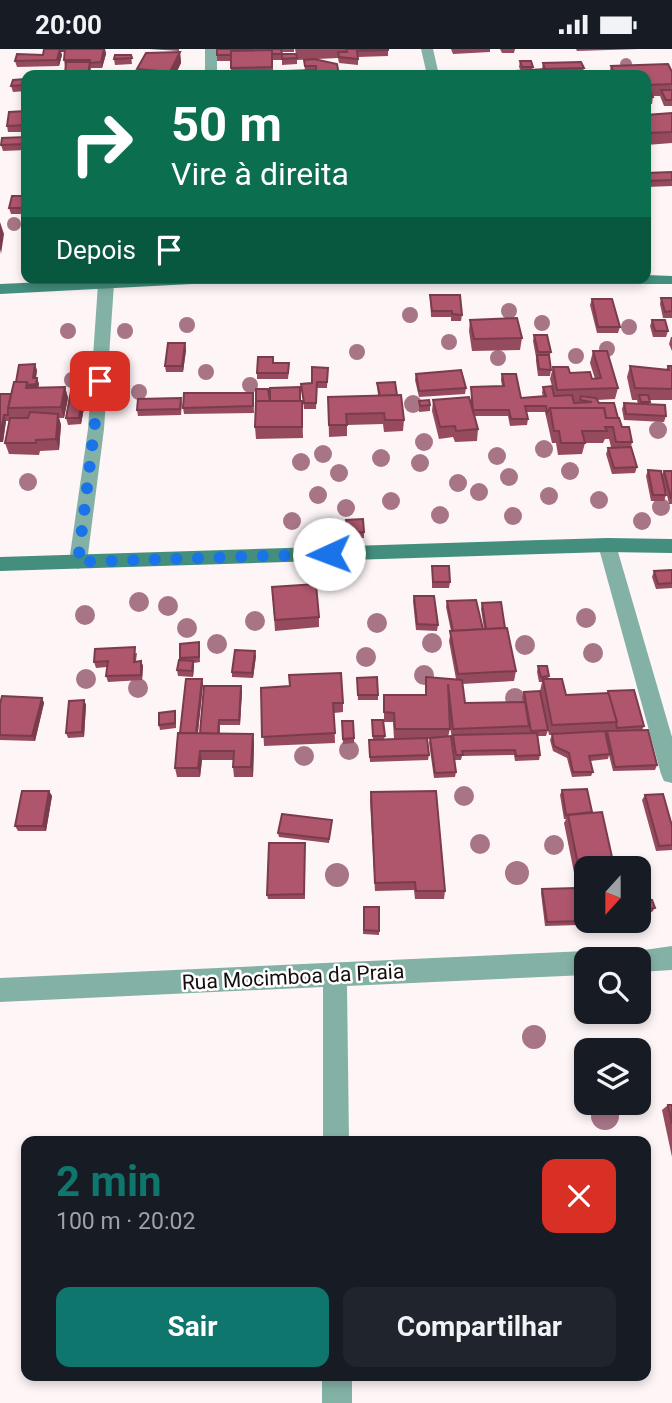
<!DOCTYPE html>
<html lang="pt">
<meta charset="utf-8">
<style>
:root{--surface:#171b24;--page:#20242c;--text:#f1f3f6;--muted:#9ea1a6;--accent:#0f766e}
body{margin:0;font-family:Roboto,sans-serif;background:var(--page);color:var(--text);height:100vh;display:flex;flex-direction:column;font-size:26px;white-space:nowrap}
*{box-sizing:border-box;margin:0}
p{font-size:23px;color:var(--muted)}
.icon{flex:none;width:38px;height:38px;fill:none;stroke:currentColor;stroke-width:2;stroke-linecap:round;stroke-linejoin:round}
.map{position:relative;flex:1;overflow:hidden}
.details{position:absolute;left:21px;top:1087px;width:630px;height:245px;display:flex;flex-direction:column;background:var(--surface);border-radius:14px;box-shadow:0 4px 10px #0003}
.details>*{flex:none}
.hud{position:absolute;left:21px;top:21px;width:630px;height:214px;border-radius:14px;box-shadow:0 4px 10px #0003;background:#0b6e4f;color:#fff;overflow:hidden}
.needle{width:46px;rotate:201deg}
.buttons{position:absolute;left:574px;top:807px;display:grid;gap:14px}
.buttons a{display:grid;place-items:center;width:77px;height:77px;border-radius:14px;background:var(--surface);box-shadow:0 4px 10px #0003;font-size:35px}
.pin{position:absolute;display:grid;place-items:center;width:60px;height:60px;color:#fff;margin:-30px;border-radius:14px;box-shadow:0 4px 10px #0006}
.me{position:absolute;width:77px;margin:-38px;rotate:268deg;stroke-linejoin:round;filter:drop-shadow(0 0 5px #0008)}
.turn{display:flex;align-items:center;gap:24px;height:147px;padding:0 35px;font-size:32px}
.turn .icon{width:91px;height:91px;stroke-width:2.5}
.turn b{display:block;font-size:49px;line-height:60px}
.then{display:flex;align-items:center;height:66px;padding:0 35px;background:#0003;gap:14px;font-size:26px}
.round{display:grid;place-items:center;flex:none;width:74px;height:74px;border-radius:14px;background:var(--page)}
.headline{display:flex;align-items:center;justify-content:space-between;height:119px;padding:0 35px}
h1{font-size:42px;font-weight:700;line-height:52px;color:var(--accent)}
.button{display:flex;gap:14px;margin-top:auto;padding:14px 35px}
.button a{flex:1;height:80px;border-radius:14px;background:var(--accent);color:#fff;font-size:28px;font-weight:700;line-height:80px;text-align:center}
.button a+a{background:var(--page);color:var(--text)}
.status{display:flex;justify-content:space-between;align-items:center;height:49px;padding:0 35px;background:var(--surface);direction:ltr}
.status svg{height:19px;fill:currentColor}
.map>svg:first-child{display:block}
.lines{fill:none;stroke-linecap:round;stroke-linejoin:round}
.street{fill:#83b1a5;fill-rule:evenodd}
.secondary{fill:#438e7d;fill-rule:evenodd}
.tree{fill:#a87587}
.wall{fill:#964a5e}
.shaded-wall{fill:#7a3c4c}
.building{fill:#af566d;stroke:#7a3c4c;stroke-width:2}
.route{stroke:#1a73e8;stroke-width:12;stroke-dasharray:0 21.6}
.labels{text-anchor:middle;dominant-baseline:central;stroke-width:5;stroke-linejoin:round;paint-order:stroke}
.street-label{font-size:21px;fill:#160f10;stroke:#fff}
</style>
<div class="status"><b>20:00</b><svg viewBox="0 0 49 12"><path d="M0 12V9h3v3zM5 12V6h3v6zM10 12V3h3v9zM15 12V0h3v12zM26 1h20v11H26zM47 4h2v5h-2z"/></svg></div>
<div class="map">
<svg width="672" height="1354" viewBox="0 0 672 1354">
<rect width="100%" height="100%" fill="#fef5f7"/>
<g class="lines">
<g class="street">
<rect x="205" y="0" width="12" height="26"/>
<path d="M421,0H433L439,26H427Z"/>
<path d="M106,230L114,235L104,380L87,513L78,520L69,513L88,380L98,235Z"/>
<path d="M607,489L616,496L672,688V734L664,732L661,725L598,496Z"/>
<path d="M672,897V921L639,923V910H627L630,903Z"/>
<path d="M586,902L596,910H586V926L347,937L349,1092H323V938L0,953V929Z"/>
<rect x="322" y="1326" width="30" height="28"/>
</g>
<g class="secondary">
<path d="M646,226L672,227V235L211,234L0,245V235L132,229H646Z"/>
<path d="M607,489L672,490V504L607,503L0,522V508Z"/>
</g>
</g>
<g class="tree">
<circle cx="626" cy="15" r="6"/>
<circle cx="14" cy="175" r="7"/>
<circle cx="509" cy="262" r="8"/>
<circle cx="410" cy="266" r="8"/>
<circle cx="542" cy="274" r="8"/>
<circle cx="187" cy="276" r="8"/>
<circle cx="629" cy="278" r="8"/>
<circle cx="68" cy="282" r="8"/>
<circle cx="125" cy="282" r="8"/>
<circle cx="449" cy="293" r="8"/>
<circle cx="607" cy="300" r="8"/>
<circle cx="357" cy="303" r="8"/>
<circle cx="576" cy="307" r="8"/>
<circle cx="498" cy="309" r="8"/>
<circle cx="206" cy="323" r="8"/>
<circle cx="72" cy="331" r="8"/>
<circle cx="250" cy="336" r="8"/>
<circle cx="139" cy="343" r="8"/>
<circle cx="413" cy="355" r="9"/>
<circle cx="658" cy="381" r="9"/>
<circle cx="424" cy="393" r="9"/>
<circle cx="544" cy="400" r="9"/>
<circle cx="323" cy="405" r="9"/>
<circle cx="497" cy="407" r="9"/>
<circle cx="381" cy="409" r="9"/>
<circle cx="301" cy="413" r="9"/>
<circle cx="420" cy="414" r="9"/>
<circle cx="570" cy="422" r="9"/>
<circle cx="339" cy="424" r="9"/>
<circle cx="509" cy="428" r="9"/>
<circle cx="28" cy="433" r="9"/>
<circle cx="458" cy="434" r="9"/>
<circle cx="479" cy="443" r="9"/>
<circle cx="318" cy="446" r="9"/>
<circle cx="549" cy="447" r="9"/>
<circle cx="599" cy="451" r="9"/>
<circle cx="391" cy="452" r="9"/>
<circle cx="661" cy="458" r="9"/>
<circle cx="346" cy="459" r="9"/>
<circle cx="440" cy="466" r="9"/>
<circle cx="513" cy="467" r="9"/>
<circle cx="292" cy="472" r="9"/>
<circle cx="642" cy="472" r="9"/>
<circle cx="139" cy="553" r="10"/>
<circle cx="168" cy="557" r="10"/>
<circle cx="85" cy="566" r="10"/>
<circle cx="586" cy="569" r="10"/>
<circle cx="255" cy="572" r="10"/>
<circle cx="377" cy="574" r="10"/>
<circle cx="187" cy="579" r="10"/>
<circle cx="432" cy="594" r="10"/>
<circle cx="217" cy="595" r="10"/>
<circle cx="525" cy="596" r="10"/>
<circle cx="593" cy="604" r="10"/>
<circle cx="366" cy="608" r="10"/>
<circle cx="424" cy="626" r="10"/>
<circle cx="86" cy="630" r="10"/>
<circle cx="138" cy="639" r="10"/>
<circle cx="515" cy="649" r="10"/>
<circle cx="349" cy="701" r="10"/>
<circle cx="304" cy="707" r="10"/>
<circle cx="464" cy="747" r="10"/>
<circle cx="480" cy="795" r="10"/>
<circle cx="554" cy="796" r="10"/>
<circle cx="517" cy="824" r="12"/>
<circle cx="337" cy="826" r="12"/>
<circle cx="534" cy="988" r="12"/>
<circle cx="605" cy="1067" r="14"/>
</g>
<g class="wall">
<path d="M44,0H105L106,5L102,19H91L90,26H65V17L64,11L65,3H61L62,6L59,17L17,18L15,12L43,6Z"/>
<path d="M149,0H179V2Z"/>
<path d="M217,0H281L282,6L296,5L295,0H388V7L358,8V16L339,14L338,9L297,11V15L282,16V11H273V26H231V12H217Z"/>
<path d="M281,0H294V3H282Z"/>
<path d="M451,0H490V3L453,5Z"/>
<path d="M500,0H515L514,4H502Z"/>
<path d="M576,0H639L577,2Z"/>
<path d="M180,3L181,14L175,26H138L137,20Z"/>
<path d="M131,6L132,15L115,16L114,10Z"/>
<path d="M304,11L339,26L305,22Z"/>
<path d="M520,12L533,18L532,21L542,20L543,14L584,19L582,25L501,26V23L521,22L519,18Z"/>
<path d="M611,17L672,23V57H664L660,47H652L653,48L652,55H646V26H609Z"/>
<path d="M26,30V42L13,43L11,37Z"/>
<path d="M26,62V83H8L7,77Z"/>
<path d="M672,64V94L646,96V66Z"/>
<path d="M26,88V101L3,102L1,96Z"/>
<path d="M672,123V137L646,138V124Z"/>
<path d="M26,147V165H11L9,159Z"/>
<path d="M430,246L462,266L461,272H451V268H431Z"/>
<path d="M661,249H672V269H663L660,255Z"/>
<path d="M592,250L620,278L618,284H597L590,256Z"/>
<path d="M470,271L522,289L520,301L472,302L469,282Z"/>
<path d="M652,271L668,282L666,288H653L650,277Z"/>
<path d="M534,286L551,303L549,308L551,321L550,327H538L536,312V308L533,292Z"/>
<path d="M671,288H672V302L669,295Z"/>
<path d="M185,294L186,301L183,323H166L165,317Z"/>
<path d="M593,302L618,339L615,350L597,351L622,378L632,393L631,398L637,418L635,424L612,425L606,405L608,399L611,398L609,390H605L603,394H585L582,405L558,406L556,394H552L545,363H526L528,370L527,376L510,377L508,367H475L478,380L477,392L455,393L453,388L439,390L432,362L433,351L471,353V338L502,337L501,331L502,325L521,349L543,347L542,344L543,338L552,337L550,330L553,318L570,324L595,330L590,314Z"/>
<path d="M273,308V314L289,321L288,330H257V324Z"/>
<path d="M630,317L666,321L668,317H672V351H649V355L666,367L664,373L624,371L622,360L624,354L638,355L637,351H632L627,328Z"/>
<path d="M328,319L327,339H317L316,360H304L301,335L312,334Z"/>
<path d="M37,321L36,329H37L39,335L38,338H65L68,349L64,369H59L61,376L59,401L40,402L39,406L9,405L5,394L9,372H6L3,393H0V345H11L16,333Z"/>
<path d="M416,325L466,339L465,345L419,348L415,331Z"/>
<path d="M377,334L397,346L404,371L403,382L384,383L383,375L347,376V387L329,388L328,348L378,347Z"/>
<path d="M253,344L254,364L184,365L183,359Z"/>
<path d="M86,348L81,375L68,376L66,369Z"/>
<path d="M181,349L182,355L181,366L138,367L137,361Z"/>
<path d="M270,352H302L303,389L256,390L255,378Z"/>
<path d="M419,352L430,356V362L419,363Z"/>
<path d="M648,421L662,426L664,422H672V455H669L666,442V446L664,452H651L646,427Z"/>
<path d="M346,471L364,483V489L348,490Z"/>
<path d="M432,517L450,533L449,539H432Z"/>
<path d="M672,521V539L656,540L652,528L654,522Z"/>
<path d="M272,538L319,568V578L275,582Z"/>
<path d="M414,547L438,576L437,582L416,581L413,552Z"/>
<path d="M447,552L483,580H484L481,560L482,554L505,579L516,622L514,632L462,635L465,654L523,653L522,648L524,643L540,642L542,633H539L537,623L538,617L549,627L548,630L566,646L607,644L608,642L644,677L642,681L657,716L655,721L613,722L609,706L608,710L590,712L593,723L591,727L572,728L567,709L553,702L550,691L552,686H549L541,647L548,681L546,687H537L540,706L539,711L515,712L514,706L462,707L461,711H455L449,670L450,680L448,688L456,723L455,728L434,729L429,694L430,690H427L429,706L428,711L370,713L369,696V691H373L372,671L385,687L384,690H394L393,673H384V646H425L426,628L456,630L449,592L451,582L446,558Z"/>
<path d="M199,593L200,613L194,614V617L193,628L178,627L177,621L180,609Z"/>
<path d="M137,604L136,612H141L143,617L142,631L108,633L106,627L107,618L96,619L94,613Z"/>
<path d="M256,607L253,629L232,628V623Z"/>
<path d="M357,629L378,646V651H358Z"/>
<path d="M202,630L203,635L198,684H200L242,642L240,676H220V685H253L254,695L253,728H234L233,718L234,711H202L200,728H177L175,719L180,684Z"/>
<path d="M261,639L343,654V663L334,664L335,694L264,697Z"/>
<path d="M42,649L44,654L35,692L0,691V655Z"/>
<path d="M84,651L86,656L84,688L68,689L66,684Z"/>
<path d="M176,668V679L160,681L159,676Z"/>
<path d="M342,672L354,689V694L343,695Z"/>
<path d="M562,741L592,763L614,817L612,819H586V848H579L564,774L566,770H564L560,746Z"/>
<path d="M49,742L52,747L46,782H18L15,777Z"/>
<path d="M371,743L445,842L444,850H415L414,841L375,842L370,752Z"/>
<path d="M645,746L672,777V801L656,802L642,751Z"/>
<path d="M332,771L329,794L279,788L278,784Z"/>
<path d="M305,794V850H268L267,846Z"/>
<path d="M542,840L582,872L579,876L545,877L541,844Z"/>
<path d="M583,849H586V872H597L595,876H585L581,853Z"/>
<path d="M644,850L655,859L652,863L643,865L640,859Z"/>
<path d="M364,858H379V886L363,885Z"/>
<path d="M668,1056H672V1108L662,1061Z"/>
</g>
<g class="shaded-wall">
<path d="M50,0H76L75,1L61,3L62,6L59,17L57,11Z"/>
<path d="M105,0L106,5L102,19L101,13Z"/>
<path d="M180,3L181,14L175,26H171L170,23Z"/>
<path d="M0,173L4,185L1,205L0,200Z"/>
<path d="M185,294L186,301L183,323L182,317Z"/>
<path d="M35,315L37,321L35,335L33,329Z"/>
<path d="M37,329L39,335L38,341L17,344L27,333Z"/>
<path d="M65,338L68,349L64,369L61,358Z"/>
<path d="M84,342L86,348L81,375L79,369Z"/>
<path d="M58,365L61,376L59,401L56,390Z"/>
<path d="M4,366L6,372L3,393H0V387Z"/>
<path d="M255,602L256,607L253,629L252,624Z"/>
<path d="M141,612L143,617L142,631L141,626Z"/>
<path d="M193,612L194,617L193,628L192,622Z"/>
<path d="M202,630L203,635L197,691L196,686Z"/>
<path d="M241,637L242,642L240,676L239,671Z"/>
<path d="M42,649L44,654L35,692L32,687Z"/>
<path d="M84,651L86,656L84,688L82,683Z"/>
<path d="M253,685L254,695L253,728L251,718Z"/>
<path d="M200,702L202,711L200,728L198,719Z"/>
<path d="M49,742L52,747L46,782L43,777Z"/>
</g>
<g class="building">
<path d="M44,0H60L57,11L15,12L17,5L43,6Z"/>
<path d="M65,0H104L101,13L90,14V11H64Z"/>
<path d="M217,0H253V2H231V6H217Z"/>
<path d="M268,0H281L282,5H272V1H268Z"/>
<path d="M346,0H388V1L357,2L358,10L339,8L338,3H347Z"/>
<path d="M272,1V18L231,19V2Z"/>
<path d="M180,3L170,23L137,20L146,4Z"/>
<path d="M282,5H296L297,9L282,10Z"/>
<path d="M115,6H131L132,9L114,10Z"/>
<path d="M314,10L337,15L339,26H317V22L293,23V26H286V22L316,21V17H305L304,11Z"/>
<path d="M520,12H531L533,18H522Z"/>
<path d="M66,13H90L88,26H65Z"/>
<path d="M581,13L584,19L545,20L543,14Z"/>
<path d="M668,15L672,23V35L646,36V26H615L611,17Z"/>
<path d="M545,20L548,26H503L501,23Z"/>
<path d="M317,22V26H293V23Z"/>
<path d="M26,30V36L11,37L13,31Z"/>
<path d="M661,41H672V51H666Z"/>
<path d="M646,42H650L653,48L646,49Z"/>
<path d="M26,62V76L7,77L9,63Z"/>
<path d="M672,64V83L646,84V66Z"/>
<path d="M26,88V95L1,96L2,89Z"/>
<path d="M672,123V131L646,132V124Z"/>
<path d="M12,147H26V159H9Z"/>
<path d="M430,246H460L462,266L452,265V262H432Z"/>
<path d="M661,249H672V262L665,263Z"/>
<path d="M592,250H612L620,278H598Z"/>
<path d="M517,269L522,289L474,290L470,271Z"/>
<path d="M652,271H665L668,282H655Z"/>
<path d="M534,286H547L551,303H538Z"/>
<path d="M168,294H185L182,317H165Z"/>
<path d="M593,302H607L618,339L557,341L553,318H568L570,324L590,323L592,330L601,329Z"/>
<path d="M537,306H549L551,321L539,320Z"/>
<path d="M258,308H273V314H289L288,324H257Z"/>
<path d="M35,315L33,329H37L36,335L28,336L27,333H16L19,316Z"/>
<path d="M630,317L669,321L668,317H672V340L635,339Z"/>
<path d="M312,318L328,319L327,333H317L316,354H304L301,335L312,334Z"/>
<path d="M461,321L466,339L419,342L416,325Z"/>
<path d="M502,325H516L521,349L546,347L543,338L552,337L554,347L572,346L574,354L592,353L580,351L581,347L596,349L599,354H614L618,369H606L604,359H550L547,364L546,357H525L528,370H511L509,361H473L471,338L504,337Z"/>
<path d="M14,333H27L26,339L65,338L61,358L8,359Z"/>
<path d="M395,333L397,346L380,347L377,334Z"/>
<path d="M300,338V352H270V339Z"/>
<path d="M256,340H268L270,352H256Z"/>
<path d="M71,342H84L79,369H66Z"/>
<path d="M184,344H253V357L183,359Z"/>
<path d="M0,345H11L8,359V366H4L0,387Z"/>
<path d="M401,346L404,371H385L384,364L346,365L347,376H329L328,348Z"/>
<path d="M639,346H648L650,353H641Z"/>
<path d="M469,348L478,380L456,382L455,377L440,378L433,351Z"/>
<path d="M181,349L180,360L137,361L138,350Z"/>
<path d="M429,351L430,356L420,357L419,352Z"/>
<path d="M256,352H302V378H255Z"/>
<path d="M624,354L665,356L666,367L626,365Z"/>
<path d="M550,359H604L606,369H619L622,378H629L632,393H616L613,378H605L607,382H582L585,394H561L559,382H554Z"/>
<path d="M30,363L58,365L56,390L36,391V394H5L10,369H28Z"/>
<path d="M631,398L637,418L614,419L608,399Z"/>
<path d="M648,421L661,422L666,446H653Z"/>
<path d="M664,422H672V449H671Z"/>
<path d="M363,470L364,483L348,484L346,471Z"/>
<path d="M432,517H449L450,533H433Z"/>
<path d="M672,521V534L658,535L654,522Z"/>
<path d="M316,535L319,568L275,571L272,538Z"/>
<path d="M414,547H434L438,576L417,575Z"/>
<path d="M476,551L483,580L453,582L447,552Z"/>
<path d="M501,553L505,579L486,580L482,554Z"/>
<path d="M507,579L516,622L458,625L450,582Z"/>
<path d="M199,593V608L180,609V595Z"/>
<path d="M135,598L134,613L141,612V626L106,627L108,612L94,613L95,600Z"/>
<path d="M235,601L255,602L252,624L232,623Z"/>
<path d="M179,611L193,612L192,622L177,621Z"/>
<path d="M538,617H547L549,627L541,628Z"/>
<path d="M341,624L343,654H333L335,684L262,688L261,639L290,637L289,626Z"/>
<path d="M377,628L378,646H358L357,629Z"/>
<path d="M426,628L462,631L465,654L525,653L529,677L453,680L448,635L450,680H395L394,664L384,663V646H426Z"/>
<path d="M186,630H202L196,684H180Z"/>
<path d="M543,630H562L566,646L609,644L617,673L552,676Z"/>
<path d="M204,637H241L239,671H219L218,685L200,684Z"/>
<path d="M634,641L644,677L617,679L616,674L617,673L608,642Z"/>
<path d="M540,642L548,681L531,682L524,643Z"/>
<path d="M2,647L42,649L32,687L0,686V655Z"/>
<path d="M84,651L82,683L66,684L69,652Z"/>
<path d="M175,662V674L159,676V664Z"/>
<path d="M372,671H383L385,687H373Z"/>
<path d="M342,672H353L354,689L343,690Z"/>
<path d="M648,681L657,716L615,718L607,682Z"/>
<path d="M605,682L610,705L589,707L593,723H573L569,704L554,697L552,685Z"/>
<path d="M178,684L253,685L251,718H233L234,702H200L198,719H175Z"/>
<path d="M537,684L540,706L516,707L515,701L462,702L463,706H456L453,686Z"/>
<path d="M451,687L456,723L435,724L430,689Z"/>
<path d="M427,689L429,706L370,708L369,691Z"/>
<path d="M587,740L592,763L566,766L562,741Z"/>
<path d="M22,742H49L43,777H15Z"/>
<path d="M436,742L445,842H416L415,833L375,834L371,743Z"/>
<path d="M663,745L672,777V796L659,797L645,746Z"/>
<path d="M602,763L614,817H607V819H586V840H583L568,766Z"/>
<path d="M282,765L332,771L329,790L278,784Z"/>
<path d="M269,794H305L304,845L267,846Z"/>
<path d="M576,839L582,872L547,873L542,840Z"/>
<path d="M583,849H586V868Z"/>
<path d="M644,850L652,851L655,859L646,860L642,855Z"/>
<path d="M364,858H379V882L364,881Z"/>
<path d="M668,1056H672V1075Z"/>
</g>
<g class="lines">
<path class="route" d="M100,332L78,513L329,505"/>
</g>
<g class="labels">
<g class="street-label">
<text transform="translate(293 928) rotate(-3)">Rua Mocimboa da Praia</text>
</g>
</g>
</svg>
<div class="buttons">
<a><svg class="needle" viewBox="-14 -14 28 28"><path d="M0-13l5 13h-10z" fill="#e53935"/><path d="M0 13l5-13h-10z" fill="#9ea1a6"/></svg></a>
<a><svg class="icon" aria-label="search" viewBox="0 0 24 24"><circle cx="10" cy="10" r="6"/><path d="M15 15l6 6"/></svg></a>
<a><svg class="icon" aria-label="layers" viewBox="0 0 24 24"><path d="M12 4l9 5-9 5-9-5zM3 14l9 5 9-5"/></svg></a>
</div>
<div class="pin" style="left:100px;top:332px;background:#d93025"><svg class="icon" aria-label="arrive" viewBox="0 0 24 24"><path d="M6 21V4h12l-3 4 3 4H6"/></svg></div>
<svg class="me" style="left:329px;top:505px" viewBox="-20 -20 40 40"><circle r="19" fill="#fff"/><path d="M0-13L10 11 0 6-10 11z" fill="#1a73e8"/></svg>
<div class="hud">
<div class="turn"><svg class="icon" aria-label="right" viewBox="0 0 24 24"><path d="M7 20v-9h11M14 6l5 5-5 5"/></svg><div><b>50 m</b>Vire à direita</div></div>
<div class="then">Depois<svg class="icon" aria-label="arrive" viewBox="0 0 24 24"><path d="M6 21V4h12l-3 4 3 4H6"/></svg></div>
</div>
<section class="details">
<div class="headline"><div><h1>2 min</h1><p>100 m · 20:02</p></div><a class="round" style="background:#d93025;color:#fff"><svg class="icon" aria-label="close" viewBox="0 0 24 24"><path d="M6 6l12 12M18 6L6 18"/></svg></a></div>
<div class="button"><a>Sair</a><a>Compartilhar</a></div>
</section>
</div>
